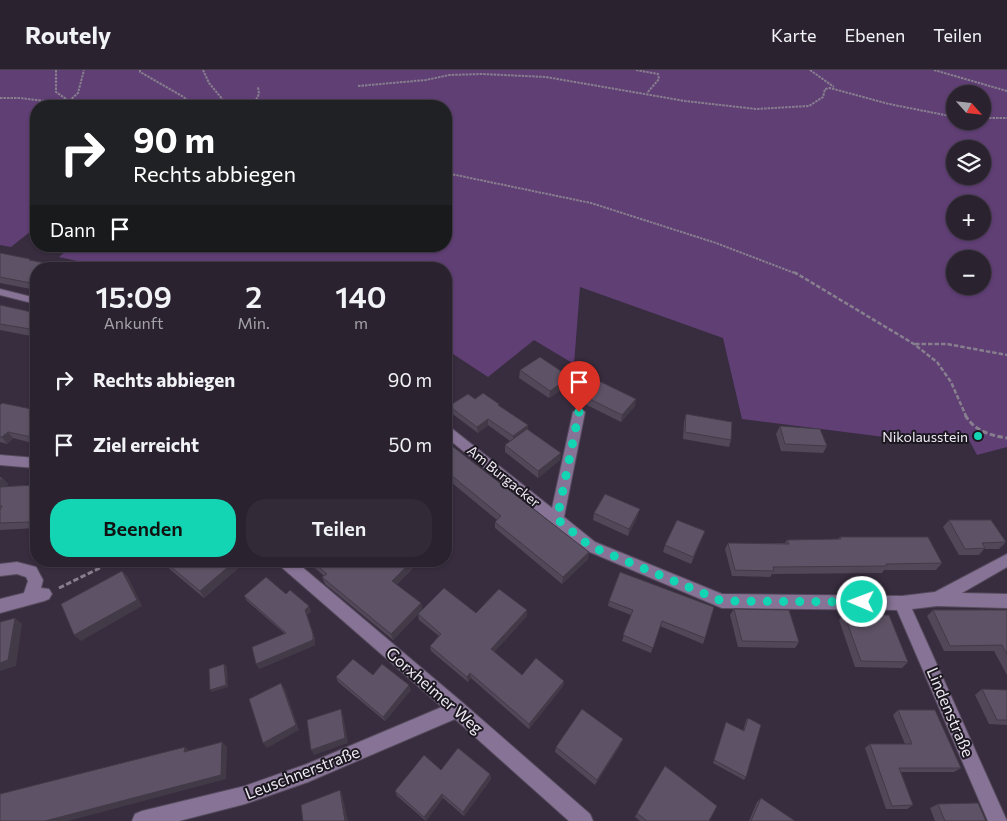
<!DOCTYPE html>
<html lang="de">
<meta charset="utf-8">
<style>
:root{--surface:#2a222f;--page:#322a37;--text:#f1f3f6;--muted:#a5a4aa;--line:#463f4b;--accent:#13d5b3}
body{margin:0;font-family:Commissioner,sans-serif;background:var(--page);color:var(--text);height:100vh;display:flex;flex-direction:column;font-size:19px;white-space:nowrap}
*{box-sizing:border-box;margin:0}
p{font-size:16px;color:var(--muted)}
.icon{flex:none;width:28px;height:28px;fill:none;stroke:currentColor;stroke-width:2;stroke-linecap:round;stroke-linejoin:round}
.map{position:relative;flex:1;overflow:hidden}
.drawer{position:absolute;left:30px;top:192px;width:422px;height:305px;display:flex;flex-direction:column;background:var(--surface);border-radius:20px;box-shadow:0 1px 4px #0004,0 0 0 1px var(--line)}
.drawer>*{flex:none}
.top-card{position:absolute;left:30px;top:30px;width:422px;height:152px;border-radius:20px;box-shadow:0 1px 4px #0004,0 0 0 1px var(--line);background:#202124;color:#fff;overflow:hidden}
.needle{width:32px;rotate:117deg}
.fabs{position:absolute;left:946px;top:15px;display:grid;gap:10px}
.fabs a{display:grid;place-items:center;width:45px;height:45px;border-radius:50%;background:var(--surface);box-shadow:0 1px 4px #0004,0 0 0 1px var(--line);font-size:25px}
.pin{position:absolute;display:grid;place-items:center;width:42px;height:42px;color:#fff;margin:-51px -21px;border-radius:50% 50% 50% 0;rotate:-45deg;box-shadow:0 0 5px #0007}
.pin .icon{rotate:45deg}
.me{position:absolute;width:55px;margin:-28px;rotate:271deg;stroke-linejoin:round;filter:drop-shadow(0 0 4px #0008)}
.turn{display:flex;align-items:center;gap:18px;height:105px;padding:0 20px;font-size:22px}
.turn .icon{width:65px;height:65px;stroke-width:2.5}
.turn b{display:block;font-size:35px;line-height:42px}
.then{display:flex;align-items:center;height:48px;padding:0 20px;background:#0003;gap:10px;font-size:19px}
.eta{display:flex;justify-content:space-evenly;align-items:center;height:85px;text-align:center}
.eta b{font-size:30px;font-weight:600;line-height:35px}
.action{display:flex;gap:10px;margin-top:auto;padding:10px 20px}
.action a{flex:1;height:58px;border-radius:20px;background:var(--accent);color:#111;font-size:20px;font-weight:600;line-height:58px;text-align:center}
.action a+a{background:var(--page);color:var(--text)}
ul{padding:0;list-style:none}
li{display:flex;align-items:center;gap:15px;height:65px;padding:0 20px}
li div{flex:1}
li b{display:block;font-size:19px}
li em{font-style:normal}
header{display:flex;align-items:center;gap:30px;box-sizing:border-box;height:70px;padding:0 25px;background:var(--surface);border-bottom:1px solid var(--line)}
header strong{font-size:24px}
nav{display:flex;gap:28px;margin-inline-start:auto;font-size:18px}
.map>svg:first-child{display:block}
.green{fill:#603f75;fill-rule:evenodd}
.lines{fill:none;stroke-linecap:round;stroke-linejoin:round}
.minor-casing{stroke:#554b5c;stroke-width:2}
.path-far2{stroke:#887f8e;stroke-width:2;stroke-dasharray:2.5 1;stroke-linecap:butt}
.path-far1{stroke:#887f8e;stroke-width:2.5;stroke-dasharray:4.5 2;stroke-linecap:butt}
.path{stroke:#887f8e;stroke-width:3;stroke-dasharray:5.5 2.5;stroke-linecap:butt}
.minor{fill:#877396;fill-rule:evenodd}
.wall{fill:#514758}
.shaded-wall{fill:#423a47}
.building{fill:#5e5366;stroke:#423a47}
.route{stroke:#13d5b3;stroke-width:9;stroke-dasharray:0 16.2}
.poi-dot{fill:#13d5b3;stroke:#1c1820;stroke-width:2}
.labels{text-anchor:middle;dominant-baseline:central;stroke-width:4;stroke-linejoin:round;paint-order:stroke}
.poi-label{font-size:14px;fill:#efe9f4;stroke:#1c1820;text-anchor:end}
.street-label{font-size:14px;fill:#efe9f4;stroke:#1c1820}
.near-street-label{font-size:16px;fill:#efe9f4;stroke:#1c1820}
</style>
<header>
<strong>Routely</strong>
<nav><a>Karte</a><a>Ebenen</a><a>Teilen</a></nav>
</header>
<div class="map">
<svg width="1007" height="751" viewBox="0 0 1007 751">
<rect width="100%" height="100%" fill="#382d3f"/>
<path class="green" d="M0,0H1007V377L977,385L969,370L916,371L742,349L723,268L580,217L574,294L534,270L488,307L447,280L446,285V199H113L59,187L72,176H446V36H36V157L11,177L0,175ZM955,24H982V51H955ZM955,79H982V106H955ZM955,134H982V161H955ZM955,189H982V216H955Z"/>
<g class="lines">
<g class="minor-casing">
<g id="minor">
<path d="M0,219L36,228V234L0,225Z"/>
<path d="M579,338L585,342L564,447L595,472L722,524L902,526L935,522L1007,484V497L962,523L1007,524V538L937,536L912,539L1007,751H988L897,540L722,538L717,536L585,480L446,367V356L450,357L552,438L573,342Z"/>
<path d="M0,385L36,388V398L0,395Z"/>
<path d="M277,491H295L463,633L590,744L593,751H569L455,649L308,712L245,734L179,751H132L135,744L142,741L245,716L307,694L442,637L279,495Z"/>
<path d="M17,492L36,497L43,510L41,518L49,519L52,524L49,529L44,531L0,543V529L24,523L28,511L26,507L17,504L0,506V494Z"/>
</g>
</g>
<g class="path-far2">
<path d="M56,0V22L69,31L68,34"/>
<path d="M140,0V2L182,26L196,36"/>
<path d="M203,0L209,13L228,36"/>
<path d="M636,0L658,4L659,9L647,23"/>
<path d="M810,0L834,17"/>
<path d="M934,0L1007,21"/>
<path d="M358,16L426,10L449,5L482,4L546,7L685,31L756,39L809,36L823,27L825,19L830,18L889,34L955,47"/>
<path d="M0,28H20L84,36"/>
<path d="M69,31L78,23L84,0"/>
<path d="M253,36L259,24L258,17"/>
<path d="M982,48H1007"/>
<path d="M446,103L591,133L716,173L797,204"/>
</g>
<g class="path-far1">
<path d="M794,202L914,274L937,292L951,312L966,346"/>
<path d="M915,274H947L1007,285"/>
</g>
<g class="path">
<path d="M965,345C975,361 989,365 1007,368"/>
<path d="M59,518L114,491"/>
</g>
<use href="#minor" class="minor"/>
</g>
<g class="wall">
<path d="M0,183L30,189L31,191L68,197L69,199H36V220L0,213Z"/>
<path d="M0,235L36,243V267L0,260Z"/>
<path d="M520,300L570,307V314L549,328L519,308Z"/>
<path d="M584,326L635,336L621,352L583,333Z"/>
<path d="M475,329L499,334V336L528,355V359L560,390L538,408L505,382V375L510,371L488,355L478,363L450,342L449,336Z"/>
<path d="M0,335L36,340V374L13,368L7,374L0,372Z"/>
<path d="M686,344L731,370L729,377L683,369L684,352Z"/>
<path d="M780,356L827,376L823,383L781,381L776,364Z"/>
<path d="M446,380L589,482L588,489L562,514L495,458V452L497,450L446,408Z"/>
<path d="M0,407L2,408L8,414L7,416L36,415V458L0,460Z"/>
<path d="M594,443L638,445L628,466L593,450Z"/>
<path d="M949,450L1006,472L999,479H984L979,485H959L943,457Z"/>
<path d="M705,461L691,494L663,482L665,475Z"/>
<path d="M840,467L942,493L936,500H884L882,503L772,504L770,507L732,506L725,479L728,473H785L787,470L838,469Z"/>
<path d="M163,491H243L244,493L204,528L166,496Z"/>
<path d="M307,491H420L396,515L421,533L422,540L393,570L325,514L322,507L324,506Z"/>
<path d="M286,524L311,541L307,545L315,569V575L259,599L284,563L247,531L244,526Z"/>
<path d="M609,531L705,568L703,574L660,556L651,583L622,571L631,545L608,536Z"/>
<path d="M734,539L799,572L795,578L738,577L730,545Z"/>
<path d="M527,540V546L494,582L522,605L564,611L563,616L529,659L471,608L468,612L431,581L430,576L439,566L419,550L418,544L476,543Z"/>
<path d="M933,540H1007V605L994,581H944L927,546Z"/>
<path d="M844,544L908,592L902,598L855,597L839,550Z"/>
<path d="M373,605L411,620L385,651L338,612L336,607Z"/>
<path d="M982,619L1007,620V655L989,654L975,625Z"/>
<path d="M898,640L961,698L954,702H901L913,735L907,739H886L865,678L870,674H905L893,645Z"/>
<path d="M748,648L746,707L744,710L713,693L725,655L726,652L743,661L746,650Z"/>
<path d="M621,674L595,715L555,682L556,677Z"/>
<path d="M665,696L709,751H640L635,747Z"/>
<path d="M441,700L490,704L491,709L464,746L443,728L426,751L397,726L395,721Z"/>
<path d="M761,728L795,751H749L757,732Z"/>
<path d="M938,734L986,751H935L930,738Z"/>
</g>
<g class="shaded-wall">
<path d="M570,307V314L549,328L550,321Z"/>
<path d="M636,329L635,336L621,352L622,345Z"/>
<path d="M488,349V355L478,363L477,357Z"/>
<path d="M528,355V361L513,373V366Z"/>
<path d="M8,362L13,368L7,374L2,367Z"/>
<path d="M561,383L560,390L538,408V401Z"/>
<path d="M2,408L8,414L2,424L0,422V410Z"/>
<path d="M640,439L638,445L628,466L629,459Z"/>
<path d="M36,441V458L30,452Z"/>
<path d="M589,482L588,489L562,514L563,507Z"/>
<path d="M235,491H243L244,493L204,528L200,521Z"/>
<path d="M412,491H420L394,517L392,511Z"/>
<path d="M122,501L128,507L142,536L81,571L74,565Z"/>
<path d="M421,533L422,540L393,570L391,564Z"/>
<path d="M309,536L311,541L307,545L315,569V575L259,599L256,594L313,570L305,540Z"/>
<path d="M527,540V546L491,585V579Z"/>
<path d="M15,548L22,554L16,596L0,601V593Z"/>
<path d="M224,594L227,597L228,617L212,622L210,620Z"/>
<path d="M470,603L471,608L468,612L467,607Z"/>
<path d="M564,611L563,616L529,659V654Z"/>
<path d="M281,613L285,619L299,660L267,678L263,673Z"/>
<path d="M409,615L411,620L385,651L383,647Z"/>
<path d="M341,639L343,645L348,673L314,685L311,680Z"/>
<path d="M623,669L621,674L595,715L597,710Z"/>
<path d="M222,672L227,677L226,709L68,751H45Z"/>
<path d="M185,677L190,682H184Z"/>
<path d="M490,704L491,709L464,746L463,742Z"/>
<path d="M340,720L342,724L348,751H345Z"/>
<path d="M442,724L443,728L426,751L424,747Z"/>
</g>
<g class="building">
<path d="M0,183L30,189L29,190L68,197L66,199H36V214L0,207Z"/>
<path d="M0,235L36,243V260L0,254Z"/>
<path d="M540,287L570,307L550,321L520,300Z"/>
<path d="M599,311L636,329L622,345L584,326Z"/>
<path d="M483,323L499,334L498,335L528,355L513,366L488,349L477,357L449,336L468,324L475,329Z"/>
<path d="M2,333L36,340V368L8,362L2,367H0V335Z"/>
<path d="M686,344L732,352L731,370L685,362Z"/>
<path d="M780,356L820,359L827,376L785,374Z"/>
<path d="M527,359L561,383L538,401L505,375Z"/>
<path d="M452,376L589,482L563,507L495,452L501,446L446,401V380Z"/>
<path d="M36,415V441L30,452L0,453V440L2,436H0V417Z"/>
<path d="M605,424L640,439L629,459L594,443Z"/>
<path d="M677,450L705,461L693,487L665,475Z"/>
<path d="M949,450H991L1006,472L982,473L985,478L965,479Z"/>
<path d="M840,467H928L942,493L886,494L887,496L773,497L774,501L735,500L728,473L789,474L787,470L841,469Z"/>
<path d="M164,491H235L200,521Z"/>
<path d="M312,491H412L392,511L421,533L391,564L322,507L327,504Z"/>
<path d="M122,501L137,530L74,565L61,534Z"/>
<path d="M620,502L714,537L705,568L662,551L653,578L623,565L633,540L609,531Z"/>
<path d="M266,507L286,524L290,520L309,536L305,540L313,564V570L256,594L252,577L286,563L244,526Z"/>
<path d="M444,518L476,543L499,519L527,540L491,579L522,605L536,588L564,611L529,654L470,603L467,607L430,576L441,564L418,544Z"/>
<path d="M734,539L789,540L799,572L742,571Z"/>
<path d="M933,540H1007V585L1002,575L950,576Z"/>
<path d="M844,544L889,545L908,592L861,591Z"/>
<path d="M15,548L8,590L0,593V552Z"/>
<path d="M353,589L373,605L382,594L409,615L383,647L336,607Z"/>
<path d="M224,594L226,615L210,620L209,599Z"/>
<path d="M281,613L296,655L263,673L249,629Z"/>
<path d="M982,619L1007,620V650H997Z"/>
<path d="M341,639L345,668L311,680L307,650Z"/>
<path d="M582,639L623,669L597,710L556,677Z"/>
<path d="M898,640H935L961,698H899L913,735L892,736L870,674H912Z"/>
<path d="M748,648L761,655L746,707L714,690L726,652L744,661Z"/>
<path d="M222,672L221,705L45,751H0V724L185,677L184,682Z"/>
<path d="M458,678L490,704L463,742L442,724L424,747L395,721L424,685L441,700Z"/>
<path d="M665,696L717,736L709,751H647L637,743Z"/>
<path d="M340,720L345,751H303L301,735Z"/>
<path d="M761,728L795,751H751Z"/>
<path d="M978,733L986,751H945L938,734Z"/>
</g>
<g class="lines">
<path class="route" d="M579,342L557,449L590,476L722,531L862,532"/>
</g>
<circle class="poi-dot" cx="978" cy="366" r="5"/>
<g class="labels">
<g class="poi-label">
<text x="968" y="366">Nikolausstein</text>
</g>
<g class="street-label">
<text transform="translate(504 406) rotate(39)">Am Burgacker</text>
</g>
<g class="near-street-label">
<text transform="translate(435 620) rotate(41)">Gorxheimer Weg</text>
<text transform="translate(951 642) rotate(67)">Lindenstraße</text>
<text transform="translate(302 702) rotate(-21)">Leuschnerstraße</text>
</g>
</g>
</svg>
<div class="fabs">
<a><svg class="needle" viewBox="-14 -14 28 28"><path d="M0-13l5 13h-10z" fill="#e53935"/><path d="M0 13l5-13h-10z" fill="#a5a4aa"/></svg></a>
<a><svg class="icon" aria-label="layers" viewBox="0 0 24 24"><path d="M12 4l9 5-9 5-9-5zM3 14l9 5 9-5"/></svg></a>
<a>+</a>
<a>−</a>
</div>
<div class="pin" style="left:579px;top:342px;background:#d93025"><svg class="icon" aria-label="arrive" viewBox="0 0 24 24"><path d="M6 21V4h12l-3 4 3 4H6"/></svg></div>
<svg class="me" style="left:862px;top:532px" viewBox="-20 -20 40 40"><circle r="17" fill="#13d5b3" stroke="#fff" stroke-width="3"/><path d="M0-11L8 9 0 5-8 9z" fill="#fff"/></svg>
<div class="top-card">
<div class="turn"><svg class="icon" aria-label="right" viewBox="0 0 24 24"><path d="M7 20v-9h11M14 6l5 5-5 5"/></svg><div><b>90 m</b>Rechts abbiegen</div></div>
<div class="then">Dann<svg class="icon" aria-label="arrive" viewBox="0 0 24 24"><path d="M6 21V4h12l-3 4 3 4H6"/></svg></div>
</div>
<section class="drawer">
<div class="eta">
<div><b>15:09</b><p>Ankunft</p></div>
<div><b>2</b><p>Min.</p></div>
<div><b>140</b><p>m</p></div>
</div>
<ul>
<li><svg class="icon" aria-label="right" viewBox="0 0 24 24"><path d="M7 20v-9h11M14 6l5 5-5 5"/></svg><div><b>Rechts abbiegen</b></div><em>90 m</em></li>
<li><svg class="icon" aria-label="arrive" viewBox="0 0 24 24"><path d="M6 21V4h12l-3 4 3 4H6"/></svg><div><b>Ziel erreicht</b></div><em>50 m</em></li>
</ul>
<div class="action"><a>Beenden</a><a>Teilen</a></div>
</section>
</div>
